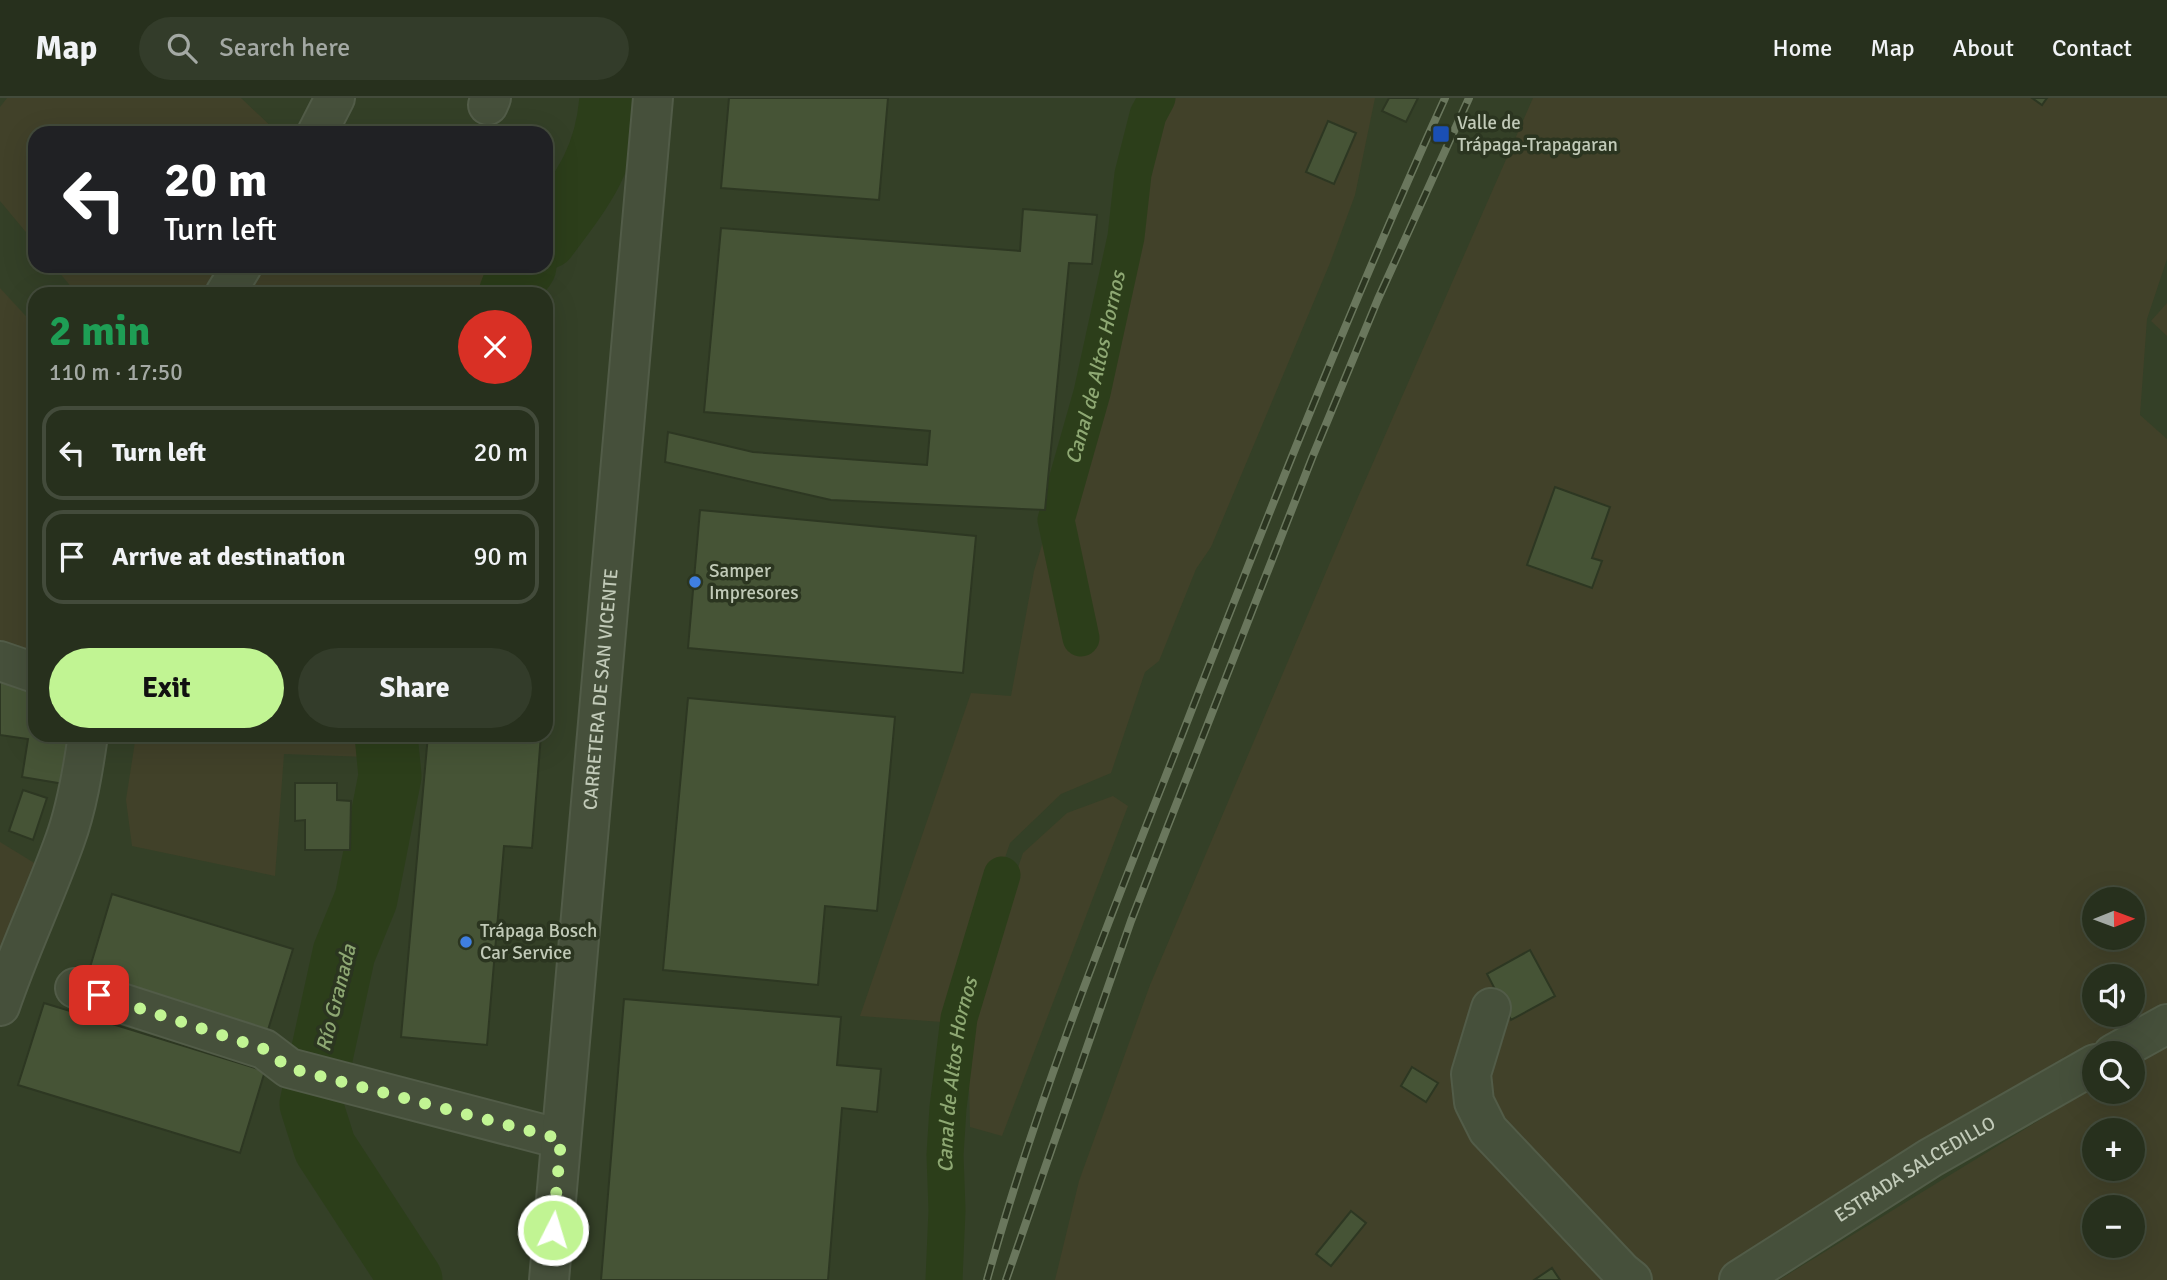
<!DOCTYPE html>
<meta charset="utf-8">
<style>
:root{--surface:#27301d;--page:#333c2a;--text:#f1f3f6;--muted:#a4a9a4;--line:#434b3b;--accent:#c1f493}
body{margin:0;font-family:Signika,sans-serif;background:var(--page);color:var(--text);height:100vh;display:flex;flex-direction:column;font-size:26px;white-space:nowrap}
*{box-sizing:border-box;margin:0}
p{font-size:23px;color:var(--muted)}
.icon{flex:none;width:38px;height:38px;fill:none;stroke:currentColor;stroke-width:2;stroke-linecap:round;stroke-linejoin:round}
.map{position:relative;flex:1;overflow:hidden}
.panel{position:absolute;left:28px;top:189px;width:525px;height:455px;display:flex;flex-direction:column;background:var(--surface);border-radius:21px;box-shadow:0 7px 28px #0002,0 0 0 2px var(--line)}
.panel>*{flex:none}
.guide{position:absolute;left:28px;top:28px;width:525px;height:147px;border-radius:21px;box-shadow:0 7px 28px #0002,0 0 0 2px var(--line);background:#202124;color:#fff;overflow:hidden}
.needle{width:46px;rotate:89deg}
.buttons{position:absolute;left:2082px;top:789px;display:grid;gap:14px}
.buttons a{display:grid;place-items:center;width:63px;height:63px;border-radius:50%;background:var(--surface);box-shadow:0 7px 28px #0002,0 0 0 2px var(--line);font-size:35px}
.pin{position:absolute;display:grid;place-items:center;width:60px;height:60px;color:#fff;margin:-30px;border-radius:14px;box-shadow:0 4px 10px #0006}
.me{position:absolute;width:77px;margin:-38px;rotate:5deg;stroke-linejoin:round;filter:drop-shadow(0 0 5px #0008)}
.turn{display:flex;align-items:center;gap:24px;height:147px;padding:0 21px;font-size:32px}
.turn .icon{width:91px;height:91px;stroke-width:2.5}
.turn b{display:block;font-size:49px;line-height:60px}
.round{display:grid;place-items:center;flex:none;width:74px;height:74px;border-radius:37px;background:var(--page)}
.overview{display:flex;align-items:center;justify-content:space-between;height:119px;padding:0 21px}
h1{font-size:42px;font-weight:700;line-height:52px;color:#1e9e55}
.button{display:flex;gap:14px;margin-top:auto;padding:14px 21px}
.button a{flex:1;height:80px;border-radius:42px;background:var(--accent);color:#111;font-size:28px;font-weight:700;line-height:80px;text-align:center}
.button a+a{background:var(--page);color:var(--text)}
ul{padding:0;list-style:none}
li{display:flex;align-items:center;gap:21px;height:94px;margin:0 14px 10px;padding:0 7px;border:4px solid var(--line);border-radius:21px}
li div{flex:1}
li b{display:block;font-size:26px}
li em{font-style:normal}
header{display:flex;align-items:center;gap:42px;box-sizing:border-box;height:98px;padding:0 35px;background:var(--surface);border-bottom:2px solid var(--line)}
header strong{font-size:33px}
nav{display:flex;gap:38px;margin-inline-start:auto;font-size:24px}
.search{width:490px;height:63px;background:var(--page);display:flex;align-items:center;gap:18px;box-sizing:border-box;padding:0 24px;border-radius:38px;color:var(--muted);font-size:26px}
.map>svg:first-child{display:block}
.green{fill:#414129;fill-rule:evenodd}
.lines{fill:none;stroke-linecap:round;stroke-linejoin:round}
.canal{stroke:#2c3e1a;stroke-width:37}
.river{stroke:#2c3e1a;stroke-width:63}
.building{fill:#465436;stroke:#2d3722;stroke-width:2}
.minor-casing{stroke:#525c48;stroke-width:42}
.minor{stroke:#46503b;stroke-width:38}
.rail-casing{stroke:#6a775d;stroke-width:8}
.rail{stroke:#2b3520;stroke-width:5;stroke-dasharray:16;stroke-linecap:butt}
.route{stroke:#c1f493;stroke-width:12;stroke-dasharray:0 21.6}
.transit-dot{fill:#1a4fb4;stroke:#2b3520;stroke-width:2.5}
.shop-dot{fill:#3f7fe0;stroke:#2b3520;stroke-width:2.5}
.labels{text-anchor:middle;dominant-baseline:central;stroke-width:7;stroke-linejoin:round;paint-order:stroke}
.poi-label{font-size:19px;fill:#c1cab8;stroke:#2b3520;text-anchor:start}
.street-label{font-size:19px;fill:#c1cab8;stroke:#2b3520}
.water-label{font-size:21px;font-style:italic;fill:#8ea873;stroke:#2b3520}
</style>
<header>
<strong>Map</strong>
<div class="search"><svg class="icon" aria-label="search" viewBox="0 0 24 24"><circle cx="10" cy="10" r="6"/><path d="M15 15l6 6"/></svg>Search here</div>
<nav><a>Home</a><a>Map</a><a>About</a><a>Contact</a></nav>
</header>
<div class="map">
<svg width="2167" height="1182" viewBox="0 0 2167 1182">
<rect width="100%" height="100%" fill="#344027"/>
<g class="green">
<path d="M7,0H241L278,35H35V145L0,103V9Z"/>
<path d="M1143,0H1375L1355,97L1330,165L1211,449L1196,471L1159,563L1145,574L1111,675L1061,696L1010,745L962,885L956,925L860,918L971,595L1011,598L1034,473L1069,359L1103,230L1113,173L1119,95Z"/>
<path d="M1533,0H2032L2041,7L2047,0H2167V161L2147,221L2140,317L2167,341V910L1718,1182H1560L1552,1170L1534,1182H1055L1079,1083L1150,887L1358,399ZM1555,390L1609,409L1592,460L1602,464L1592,490L1527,467ZM2095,802H2133V840H2095ZM1530,852L1555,898L1511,922L1487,876ZM2095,878H2133V917H2095ZM1351,1113L1366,1125L1330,1168L1316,1155Z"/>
<path d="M54,168H227L213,196H77Z"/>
<path d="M261,168H469L492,179L485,196H243Z"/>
<path d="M0,190L35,228V557L0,544Z"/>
<path d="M2167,205V238L2151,223Z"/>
<path d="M136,637H364L367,659L284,656L275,778L132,748L126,702Z"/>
<path d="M1113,698L1128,708L1002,1038L970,1029L969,979L979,884L1023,755L1067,715Z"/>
<path d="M0,744L36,766L0,866Z"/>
<path d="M2167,949V1182H1779L2095,988V994H2133V967ZM2095,1032H2133V1071H2095ZM2095,1110H2133V1148H2095Z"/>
</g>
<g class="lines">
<g class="canal">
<path id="s1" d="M1081,540L1056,422L1092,295L1126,139L1133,76L1148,17L1157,0"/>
<path id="s2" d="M944,1182L947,1112L945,1057L948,1010L959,920L1002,777"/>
</g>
<g class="river">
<path d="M546,140C582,92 606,63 611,0"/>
<path d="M510,196L517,178L525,168"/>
<path d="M386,637L390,678L366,801L344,855L311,1006L325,1050L411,1182"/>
</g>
</g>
<g class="building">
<path d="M729,0H888L879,102L721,90Z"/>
<path d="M1389,0H1418L1406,24L1382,13Z"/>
<path d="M2032,0H2047L2042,7Z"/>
<path d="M1328,23L1356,35L1334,86L1306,74Z"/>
<path d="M1023,111L1097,117L1092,166L1069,165L1045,412L831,402L665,364L668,334L753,354L927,367L930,333L704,314L721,130L1020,153Z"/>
<path d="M1555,389L1610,409L1592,460L1602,463L1592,490L1527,467Z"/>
<path d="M700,412L976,438L963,575L688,550Z"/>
<path d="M0,584L35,589V637H78L70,687L22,679L28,641L0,637Z"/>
<path d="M688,600L895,619L877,813L825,808L818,887L663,872Z"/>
<path d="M428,637H541L532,750L504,748L487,947L401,939Z"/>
<path d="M295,685H337V702L351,703L350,752H305V722L295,723Z"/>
<path d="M23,692L47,700L33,742L9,733Z"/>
<path d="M112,796L293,851L268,932L88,876Z"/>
<path d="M1530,852L1555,898L1511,922L1487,876Z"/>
<path d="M624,901L841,919L837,967L881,971L877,1014L842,1010L828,1182H601Z"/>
<path d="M44,905L265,973L240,1055L18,987Z"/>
<path d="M1412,969L1438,985L1426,1004L1401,988Z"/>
<path d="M1351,1113L1366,1125L1331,1168L1316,1156Z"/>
<path d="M1552,1170L1560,1182H1534Z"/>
</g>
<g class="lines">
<g class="minor-casing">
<g id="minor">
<path d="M488,7L491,0"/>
<path d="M317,35L335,0"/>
<path d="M225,196L242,168"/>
<path d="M0,563L35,575"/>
<path d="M75,890L264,951L289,970L561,1041"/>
<path d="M0,908C19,852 45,798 65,742C77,709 83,672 88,637"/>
<path d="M1491,910L1471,976L1474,1004L1488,1032L1622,1174L1632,1182"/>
<path d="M2113,956L2167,926"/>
<path id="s3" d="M549,1182L653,0"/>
<path id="s4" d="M1739,1182L1930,1060L2095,966"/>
</g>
</g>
<use href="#minor" class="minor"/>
<g class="rail-casing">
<g id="rail">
<path d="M987,1182C1038,998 1110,820 1180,642C1264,426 1349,211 1445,0"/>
<path d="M1006,1182L1131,823L1167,730L1312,360L1378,201L1469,0"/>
</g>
</g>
<use href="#rail" class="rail"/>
</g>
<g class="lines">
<path class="route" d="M99,897L264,951L289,970L561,1041L553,1132"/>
</g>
<rect class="transit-dot" x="1432" y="27" width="18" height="18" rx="3.5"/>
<g class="shop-dot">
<circle cx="695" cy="484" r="7"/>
<circle cx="466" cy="844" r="7"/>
</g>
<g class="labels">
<g class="poi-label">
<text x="1457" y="25">Valle de<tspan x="1457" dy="22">Trápaga-Trapagaran</tspan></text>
<text x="709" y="473">Samper<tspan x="709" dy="22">Impresores</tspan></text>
<text x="480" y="833">Trápaga Bosch<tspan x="480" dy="22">Car Service</tspan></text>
</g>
<g class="street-label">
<text stroke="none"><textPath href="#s3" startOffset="593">CARRETERA DE SAN VICENTE</textPath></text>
<text stroke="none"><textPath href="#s4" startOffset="208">ESTRADA SALCEDILLO</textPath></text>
</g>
<g class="water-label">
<text stroke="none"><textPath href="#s1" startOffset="278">Canal de Altos Hornos</textPath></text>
<text transform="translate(336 900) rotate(-76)">Río Granada</text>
<text stroke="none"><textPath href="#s2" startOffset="206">Canal de Altos Hornos</textPath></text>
</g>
</g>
</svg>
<div class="buttons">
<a><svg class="needle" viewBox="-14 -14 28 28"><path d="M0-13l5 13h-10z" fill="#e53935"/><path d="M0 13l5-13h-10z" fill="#a4a9a4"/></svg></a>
<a><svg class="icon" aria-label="sound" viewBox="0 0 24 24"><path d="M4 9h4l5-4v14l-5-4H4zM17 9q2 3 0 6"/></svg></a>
<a><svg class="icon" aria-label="search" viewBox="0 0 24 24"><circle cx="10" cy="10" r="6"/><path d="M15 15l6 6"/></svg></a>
<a>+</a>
<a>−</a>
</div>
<div class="pin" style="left:99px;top:897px;background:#d93025"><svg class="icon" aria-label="arrive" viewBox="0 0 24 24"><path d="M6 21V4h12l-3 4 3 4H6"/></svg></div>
<svg class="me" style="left:553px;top:1132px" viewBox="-20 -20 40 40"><circle r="17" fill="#c1f493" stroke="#fff" stroke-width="3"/><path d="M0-11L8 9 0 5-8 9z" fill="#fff"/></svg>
<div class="guide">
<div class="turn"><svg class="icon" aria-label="left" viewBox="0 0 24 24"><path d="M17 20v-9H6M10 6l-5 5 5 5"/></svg><div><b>20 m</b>Turn left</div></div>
</div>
<section class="panel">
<div class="overview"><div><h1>2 min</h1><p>110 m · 17:50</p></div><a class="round" style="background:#d93025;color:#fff"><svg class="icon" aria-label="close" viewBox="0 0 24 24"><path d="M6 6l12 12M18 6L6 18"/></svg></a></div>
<ul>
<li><svg class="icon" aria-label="left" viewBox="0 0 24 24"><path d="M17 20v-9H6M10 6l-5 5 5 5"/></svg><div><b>Turn left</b></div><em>20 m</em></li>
<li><svg class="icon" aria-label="arrive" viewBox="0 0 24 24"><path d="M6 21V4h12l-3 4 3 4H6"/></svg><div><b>Arrive at destination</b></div><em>90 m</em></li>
</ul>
<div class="button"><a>Exit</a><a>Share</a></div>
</section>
</div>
